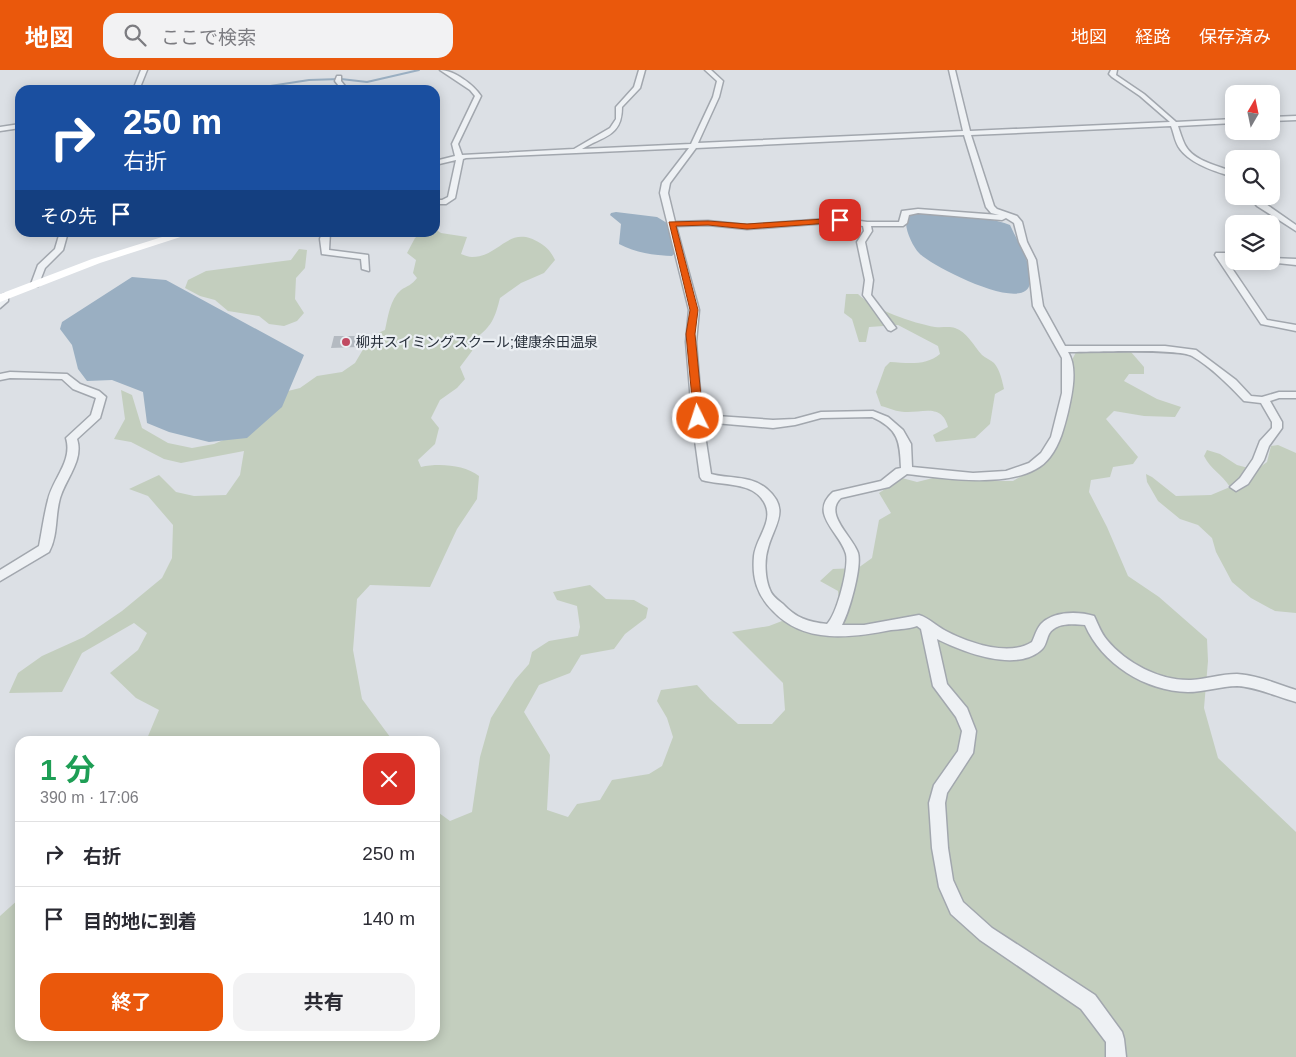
<!DOCTYPE html>
<html lang="ja">
<meta charset="utf-8">
<style>
:root{--surface:#fff;--page:#f2f2f3;--text:#2b2b33;--muted:#7c7c81;--line:#e1e1e2;--accent:#ea580c}
body{margin:0;font-family:Arial,"Noto Sans JP",sans-serif;background:var(--page);color:var(--text);height:100vh;display:flex;flex-direction:column;font-size:19px;white-space:nowrap}
*{box-sizing:border-box;margin:0}
p{font-size:16px;color:var(--muted)}
.icon{flex:none;width:28px;height:28px;fill:none;stroke:currentColor;stroke-width:2;stroke-linecap:round;stroke-linejoin:round}
.map{position:relative;flex:1;overflow:hidden}
.details{position:absolute;left:15px;top:666px;width:425px;height:305px;display:flex;flex-direction:column;background:var(--surface);border-radius:15px;box-shadow:0 2px 12px #0003}
.details>*{flex:none}
.hud{position:absolute;left:15px;top:15px;width:425px;height:152px;border-radius:15px;box-shadow:0 2px 12px #0003;background:#1a4fa0;color:#fff;overflow:hidden}
.needle{width:32px;rotate:9deg}
.tools{position:absolute;left:1225px;top:15px;display:grid;gap:10px}
.tools a{display:grid;place-items:center;width:55px;height:55px;border-radius:10px;background:var(--surface);box-shadow:0 2px 12px #0003;font-size:25px}
.pin{position:absolute;display:grid;place-items:center;width:42px;height:42px;color:#fff;margin:-21px;border-radius:10px;box-shadow:0 2px 8px #0006}
.me{position:absolute;width:55px;margin:-28px;rotate:356deg;stroke-linejoin:round;filter:drop-shadow(0 0 4px #0008)}
.turn{display:flex;align-items:center;gap:18px;height:105px;padding:0 25px;font-size:22px}
.turn .icon{width:65px;height:65px;stroke-width:2.5}
.turn b{display:block;font-size:35px;line-height:42px}
.then{display:flex;align-items:center;height:48px;padding:0 25px;background:#0003;gap:10px;font-size:19px}
.round{display:grid;place-items:center;flex:none;width:52px;height:52px;border-radius:15px;background:var(--page)}
.head{display:flex;align-items:center;justify-content:space-between;height:85px;padding:0 25px}
h1{font-size:30px;font-weight:700;line-height:38px;color:#1e9e55}
.cta{display:flex;gap:10px;margin-top:auto;padding:10px 25px}
.cta a{flex:1;height:58px;border-radius:15px;background:var(--accent);color:#fff;font-size:20px;font-weight:700;line-height:58px;text-align:center}
.cta a+a{background:var(--page);color:var(--text)}
ul{padding:0;list-style:none}
li{display:flex;align-items:center;gap:15px;height:65px;padding:0 25px;border-top:1px solid var(--line)}
li div{flex:1}
li b{display:block;font-size:19px}
li em{font-style:normal}
header{display:flex;align-items:center;gap:30px;box-sizing:border-box;height:70px;padding:0 25px;background:var(--accent);color:#fff}
header strong{font-size:24px}
nav{display:flex;gap:28px;margin-inline-start:auto;font-size:18px}
.search{width:350px;height:45px;background:var(--page);display:flex;align-items:center;gap:12px;box-sizing:border-box;padding:0 18px;border-radius:15px;color:var(--muted);font-size:19px}
.map>svg:first-child{display:block}
.green{fill:#c3cebe}
.water{fill:#9aafc2}
.lines{fill:none;stroke-linecap:round;stroke-linejoin:round}
.stream{stroke:#9aafc2;stroke-width:2}
.building{fill:#b4bac1}
.street-casing{stroke:#a2a7ae;stroke-width:3}
.street{fill:#eef1f4;fill-rule:evenodd}
.secondary{fill:#fff;fill-rule:evenodd}
.route{fill:#ea580c;stroke:#983908}
.poi-dot{fill:#c14b62;stroke:#ebeff3;stroke-width:2}
.labels{text-anchor:middle;dominant-baseline:central;stroke-width:4.5;stroke-linejoin:round;paint-order:stroke}
.far-poi-label{font-size:14px;fill:#272f3a;stroke:#ebeff3;text-anchor:start}
</style>
<header>
<strong>地図</strong>
<div class="search"><svg class="icon" aria-label="search" viewBox="0 0 24 24"><circle cx="10" cy="10" r="6"/><path d="M15 15l6 6"/></svg>ここで検索</div>
<nav><a>地図</a><a>経路</a><a>保存済み</a></nav>
</header>
<div class="map">
<svg width="1296" height="987" viewBox="0 0 1296 987">
<rect width="100%" height="100%" fill="#dce0e5"/>
<g class="green">
<path d="M435,159L441,163L467,167L461,184C464,185 469,187 472,187C500,187 509,153 540,173C548,178 551,182 555,190L544,203L521,213L500,228C495,248 492,256 475,269L472,281L460,297L465,309L457,318L440,330L431,348L439,358L435,374L418,390L421,397C440,393 464,395 479,406L477,429L457,459L430,517L370,515L357,529L353,580L362,629L393,671H146L159,640L136,628L110,603L138,580L147,563L134,553L82,583L62,622L9,623L18,603L42,586L84,567L122,541L162,508L172,488L173,455L148,426L129,419L159,405L176,422L194,426L226,425L240,405L244,381L181,393L164,389L131,372L114,369L125,349L121,320L132,325L142,358L168,373L192,378L214,374L249,359L276,324L300,318L317,306L342,302L355,293L371,266L385,260C388,247 390,229 401,220C407,216 412,215 417,208L413,203L416,190L407,183L415,168L421,163L435,162Z"/>
<path d="M299,179L307,180L305,198L296,208L295,229L304,243L297,251L284,256L269,254L259,246L228,241L215,230L200,226L185,218L188,210L206,201L291,190Z"/>
<path d="M846,224H858C874,240 913,253 935,257C942,258 949,256 955,258C966,261 974,276 982,285C985,288 991,290 994,293C1000,300 1002,310 1004,319L995,324L990,354L975,368L936,372L933,365L948,357C942,333 922,343 905,342C897,342 889,338 881,336L876,322L885,297L890,292C908,293 926,296 940,284L938,276L898,255L869,257L866,272H859L852,249L844,243Z"/>
<path d="M1076,282H1131L1144,297V304H1129L1124,311L1157,329L1181,337L1175,347L1144,346L1114,341L1106,349L1138,387L1133,394L1113,397L1110,407L1091,410L1089,422L1107,457L1128,506L1159,527L1207,569L1208,591L1204,638L1218,688L1296,762V987H0V846L20,828V966H435V740L450,751L472,742L480,687L491,648L515,610L529,594L532,582L549,571L578,566L580,557L577,536L557,530L553,522L590,515L606,529L634,530L648,538L646,548L625,564L614,579L581,585L570,603L539,615L524,642L550,685L547,740L568,747L577,734L600,730L612,710L649,704L662,696L673,667L667,648L657,631L661,620L697,615L710,629L738,654H772L785,640L783,613L732,562L769,556L782,551L827,566L841,553L838,521L820,511L833,499L858,498L872,488L879,450L891,443L879,423L902,408L917,412L937,407L985,411H1013L1049,390L1061,369L1068,344L1071,292Z"/>
<path d="M1278,375L1296,383V543L1275,541L1251,528L1232,512L1216,482L1212,468L1198,455L1180,449L1158,431L1147,412L1146,404L1152,407L1176,426L1211,425L1230,417C1221,403 1211,400 1204,386L1207,380L1220,384L1237,395L1256,400L1267,392L1271,376Z"/>
</g>
<g class="water">
<path d="M616,142L657,147L667,153L675,183L672,186C653,185 636,183 619,174L621,154L610,145L611,143Z"/>
<path d="M917,143C947,145 981,144 1010,155C1018,173 1031,190 1030,212C1028,246 931,196 919,183C913,177 903,157 907,148C908,144 913,144 917,143Z"/>
<path d="M132,207L166,210L304,285L282,337L247,368L209,372L169,362L147,353L143,322L112,310L87,311L78,299L72,275L60,259L62,252Z"/>
</g>
<g class="lines">
<g class="stream">
<path d="M245,20L309,10L341,9L367,12L419,0"/>
<path d="M0,61L20,58"/>
</g>
</g>
<path class="building" d="M334,266H361L358,277L331,278Z"/>
<g class="lines">
<g class="street-casing">
<g id="street">
<path d="M141,0H147L139,20H133Z"/>
<path d="M440,0C454,0 474,15 481,26L458,74L462,85L574,79L610,58L616,49V37L634,17L639,0H645L640,18L622,37C622,67 603,66 582,79L691,74L713,27L717,11L705,0H711L723,11L719,27L698,73L963,61L949,0H955L970,61L1170,52L1140,26L1112,7L1109,4L1111,0H1117L1116,5L1144,24L1176,52L1234,49V53L1178,56C1180,62 1182,69 1185,75C1193,91 1219,96 1234,102V107C1216,102 1191,94 1180,79C1175,73 1174,63 1171,56L971,65L994,136L997,139L1017,146L1022,152L1027,172L1036,190L1043,236L1065,276H1165L1196,280L1236,310L1251,326L1262,327L1279,322H1296V328H1279L1270,331L1282,352V358L1269,376L1264,390L1248,414L1236,421L1230,417L1240,408L1253,389L1260,371L1272,358V352L1261,333L1244,331C1229,315 1211,297 1192,286C1178,278 1090,282 1068,282C1078,298 1072,324 1068,342C1064,358 1060,374 1050,387C1024,422 944,408 907,404L889,417L841,428C823,444 853,467 858,483C862,497 849,543 842,555H864L919,545C929,548 936,556 946,561C969,573 1009,587 1032,572C1035,566 1036,560 1041,554C1053,541 1078,541 1094,546C1098,554 1101,563 1107,570C1126,593 1160,611 1191,610C1206,609 1221,604 1237,604C1257,605 1277,614 1296,620V632C1277,627 1257,617 1237,616C1221,616 1205,622 1188,622C1145,621 1102,594 1085,555C1073,554 1056,552 1049,564C1046,570 1046,577 1040,581C1014,602 963,582 937,569L947,614L967,638L976,661L973,683L947,723L945,733L948,778L953,810L963,832L992,858L1095,925L1122,962L1124,969L1126,987H1106V972L1081,939L980,870L951,844L939,817L932,778L929,733L934,715L958,681L962,661L956,647L933,616L921,559L917,556C909,559 900,559 891,560C850,568 804,574 773,541C757,525 752,508 754,486C756,467 775,451 764,432C752,411 722,416 702,410L700,407L693,356L686,272L689,240L660,123L662,113L689,78L466,88L463,89L455,128L446,134H435V130H442L448,127L456,90L435,95V91L455,86L452,74L475,26L470,20ZM964,65L986,137L991,143L999,145L918,139L902,141L899,152H867L840,148L747,155L708,151L675,152L668,123L670,113L696,78ZM918,143L1002,150L1006,148L1014,153L1019,172L1028,190L1033,236L1062,288V323L1051,367L1041,383L1029,393L1006,401L973,403L912,397L911,374L903,360L888,347L873,341L821,342L795,349L773,350L702,345L696,272L699,240L676,156L708,155L747,159L840,152L863,156L864,161L857,172L865,210L863,225L888,260L891,261L896,258L871,225L873,210L865,172L872,161L871,156H903L907,153L909,145ZM872,347C899,359 900,372 901,398L896,399L881,411L833,422C808,444 840,462 846,484C849,498 837,544 827,554C808,552 796,548 783,534C778,530 772,526 770,520C765,509 764,490 768,478C774,455 791,440 767,419C751,405 729,409 711,404L703,352L773,358L795,355L821,348Z"/>
<path d="M337,6H341V11L348,20H342L335,11Z"/>
<path d="M1296,46V50L1271,51V47Z"/>
<path d="M20,54V58L0,61V57Z"/>
<path d="M1249,126H1257L1263,132L1296,155V161L1257,136Z"/>
<path d="M60,162H68L63,180L45,198L38,216H32L31,214L38,195L55,179Z"/>
<path d="M322,162H330L329,180L368,185L369,201L362,199L361,189L322,184L320,169Z"/>
<path d="M1216,183H1234V188H1225L1267,250L1296,255V261L1261,254L1215,185Z"/>
<path d="M1271,188L1296,189V195L1268,192L1271,191Z"/>
<path d="M4,224L8,227V231L0,238V226Z"/>
<path d="M10,302L67,304L80,314L99,321L106,327L100,348L77,369C84,390 66,408 60,428C55,445 58,466 49,482L0,511V500L39,476C42,461 44,445 48,430C53,408 73,391 66,368L91,345L96,328L73,319L62,309L10,308L0,310V304Z"/>
</g>
</g>
<use href="#street" class="street"/>
<path class="secondary" d="M178,162H196L100,193L0,232V224L92,189Z"/>
</g>
<path class="route" d="M840,148L844,150L843,152L747,159L708,155L676,156L698,240L695,264L703,348L701,350H694L686,264L690,240L669,152L708,151L747,154Z"/>
<circle class="poi-dot" cx="346" cy="272" r="5"/>
<g class="labels">
<g class="far-poi-label">
<text x="356" y="272">柳井スイミングスクール;健康余田温泉</text>
</g>
</g>
</svg>
<div class="tools">
<a><svg class="needle" viewBox="-14 -14 28 28"><path d="M0-13l5 13h-10z" fill="#e53935"/><path d="M0 13l5-13h-10z" fill="#7c7c81"/></svg></a>
<a><svg class="icon" aria-label="search" viewBox="0 0 24 24"><circle cx="10" cy="10" r="6"/><path d="M15 15l6 6"/></svg></a>
<a><svg class="icon" aria-label="layers" viewBox="0 0 24 24"><path d="M12 4l9 5-9 5-9-5zM3 14l9 5 9-5"/></svg></a>
</div>
<div class="pin" style="left:840px;top:150px;background:#d93025"><svg class="icon" aria-label="arrive" viewBox="0 0 24 24"><path d="M6 21V4h12l-3 4 3 4H6"/></svg></div>
<svg class="me" style="left:698px;top:348px" viewBox="-20 -20 40 40"><circle r="17" fill="#ea580c" stroke="#fff" stroke-width="3"/><path d="M0-11L8 9 0 5-8 9z" fill="#fff"/></svg>
<div class="hud">
<div class="turn"><svg class="icon" aria-label="right" viewBox="0 0 24 24"><path d="M7 20v-9h11M14 6l5 5-5 5"/></svg><div><b>250 m</b>右折</div></div>
<div class="then">その先<svg class="icon" aria-label="arrive" viewBox="0 0 24 24"><path d="M6 21V4h12l-3 4 3 4H6"/></svg></div>
</div>
<section class="details">
<div class="head"><div><h1>1 分</h1><p>390 m · 17:06</p></div><a class="round" style="background:#d93025;color:#fff"><svg class="icon" aria-label="close" viewBox="0 0 24 24"><path d="M6 6l12 12M18 6L6 18"/></svg></a></div>
<ul>
<li><svg class="icon" aria-label="right" viewBox="0 0 24 24"><path d="M7 20v-9h11M14 6l5 5-5 5"/></svg><div><b>右折</b></div><em>250 m</em></li>
<li><svg class="icon" aria-label="arrive" viewBox="0 0 24 24"><path d="M6 21V4h12l-3 4 3 4H6"/></svg><div><b>目的地に到着</b></div><em>140 m</em></li>
</ul>
<div class="cta"><a>終了</a><a>共有</a></div>
</section>
</div>
